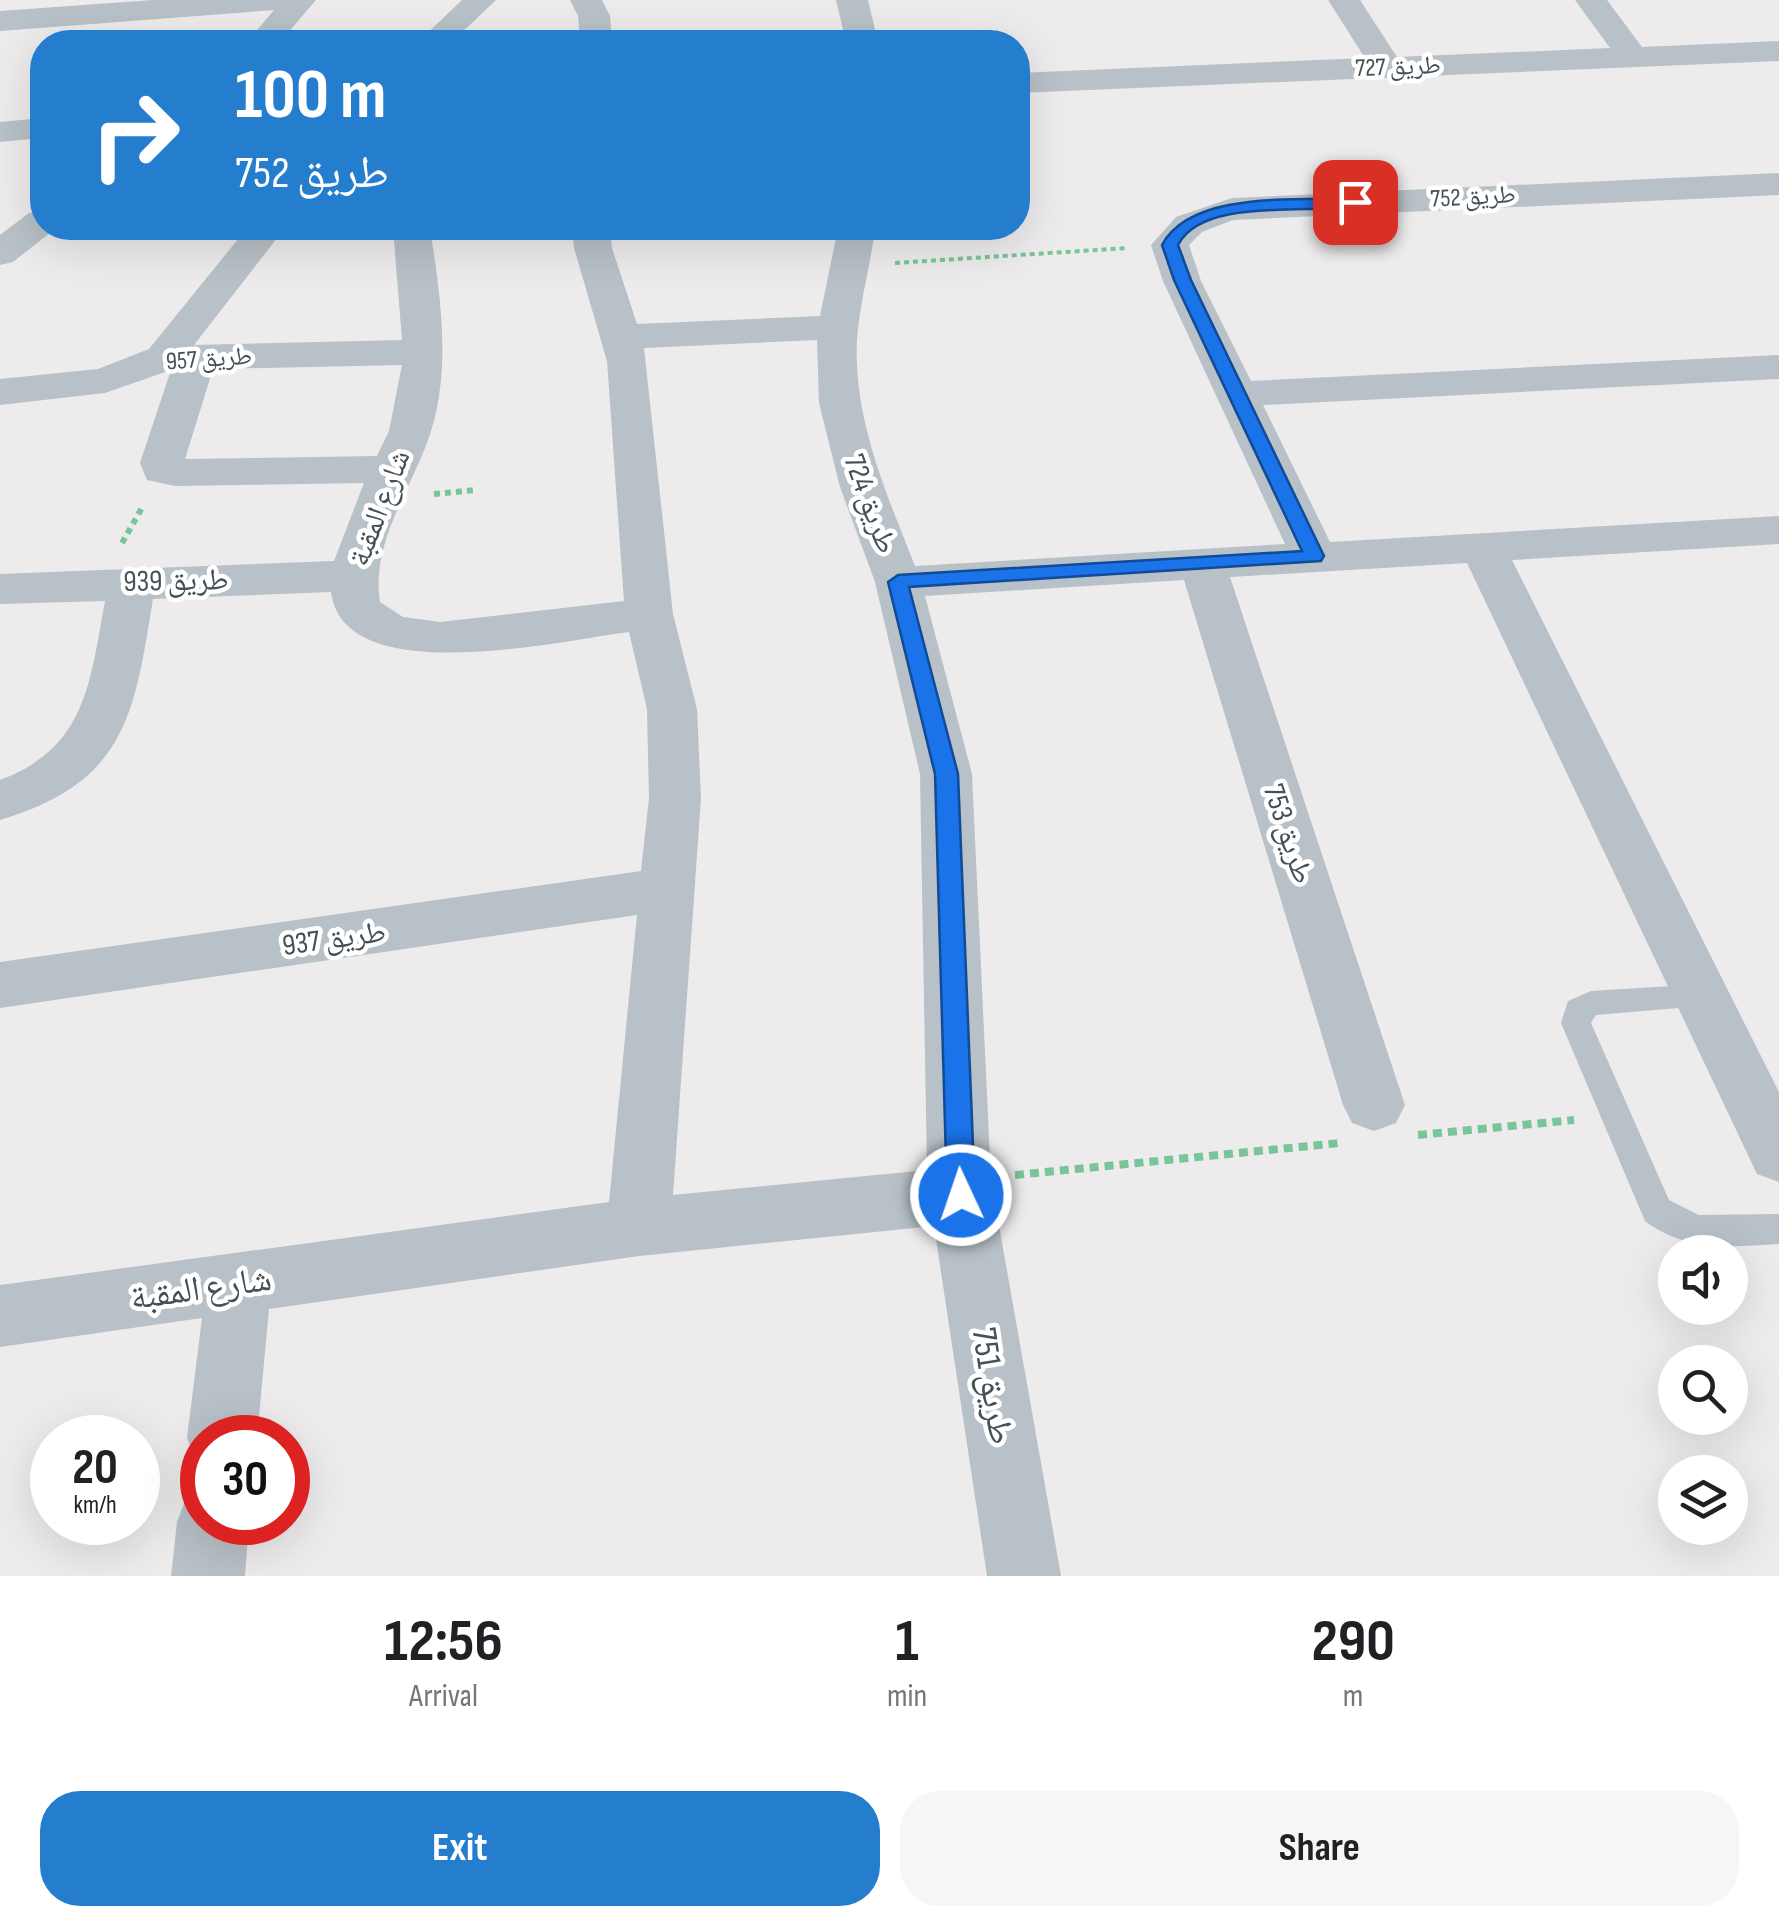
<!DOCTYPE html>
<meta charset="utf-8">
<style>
:root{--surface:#fff;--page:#f6f6f6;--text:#202124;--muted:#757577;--accent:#257dce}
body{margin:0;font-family:"Sofia Sans Condensed","Noto Naskh Arabic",sans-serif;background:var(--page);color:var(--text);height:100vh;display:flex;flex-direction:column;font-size:38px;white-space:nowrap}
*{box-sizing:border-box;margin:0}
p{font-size:32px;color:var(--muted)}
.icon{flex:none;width:55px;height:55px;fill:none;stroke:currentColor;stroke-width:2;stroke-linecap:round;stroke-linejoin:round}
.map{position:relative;height:1576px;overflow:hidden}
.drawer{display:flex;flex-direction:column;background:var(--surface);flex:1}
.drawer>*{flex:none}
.hud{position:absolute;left:30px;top:30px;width:1000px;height:210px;border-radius:40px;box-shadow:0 10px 40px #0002;background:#257dce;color:#fff;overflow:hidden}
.tools{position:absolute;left:1658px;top:1235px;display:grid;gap:20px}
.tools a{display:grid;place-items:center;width:90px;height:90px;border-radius:50%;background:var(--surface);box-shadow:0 10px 40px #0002;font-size:50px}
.speed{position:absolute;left:30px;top:1415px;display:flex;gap:20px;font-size:50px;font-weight:700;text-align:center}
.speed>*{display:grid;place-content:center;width:130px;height:130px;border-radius:50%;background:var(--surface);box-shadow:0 10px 40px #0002;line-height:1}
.speed small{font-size:25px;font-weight:400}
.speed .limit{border:15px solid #d22;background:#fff;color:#111}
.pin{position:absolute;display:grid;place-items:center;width:85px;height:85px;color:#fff;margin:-42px;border-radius:20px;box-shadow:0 5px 15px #0006}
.me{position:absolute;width:110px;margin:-55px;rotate:357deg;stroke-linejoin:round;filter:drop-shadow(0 0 8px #0008)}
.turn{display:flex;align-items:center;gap:35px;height:210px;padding:0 40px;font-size:45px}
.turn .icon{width:130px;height:130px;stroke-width:2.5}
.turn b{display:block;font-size:70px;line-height:85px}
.eta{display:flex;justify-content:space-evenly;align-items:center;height:170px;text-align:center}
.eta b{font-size:60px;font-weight:700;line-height:70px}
.cta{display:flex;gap:20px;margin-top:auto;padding:20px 40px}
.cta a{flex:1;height:115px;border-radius:40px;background:var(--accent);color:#fff;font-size:40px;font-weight:700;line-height:115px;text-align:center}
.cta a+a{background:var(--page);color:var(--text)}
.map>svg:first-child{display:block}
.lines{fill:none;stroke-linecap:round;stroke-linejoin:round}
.path-far2{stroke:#77c598;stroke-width:4;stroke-dasharray:5 4;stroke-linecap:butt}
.path-far1{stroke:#77c598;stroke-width:6;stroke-dasharray:6 5;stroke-linecap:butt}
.path{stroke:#77c598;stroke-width:8;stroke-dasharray:9 6;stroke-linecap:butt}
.service{fill:#b8c1c7;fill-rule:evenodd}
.minor{fill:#b8c1c7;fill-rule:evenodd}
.route{fill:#1a73e8;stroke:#114b97;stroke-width:2.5}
.labels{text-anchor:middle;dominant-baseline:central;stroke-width:9;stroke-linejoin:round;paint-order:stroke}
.far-street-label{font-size:25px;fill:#455057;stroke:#fff}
.street-label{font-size:30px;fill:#455057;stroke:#fff}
.near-street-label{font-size:35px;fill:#455057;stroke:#fff}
</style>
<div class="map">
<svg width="1779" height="1576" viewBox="0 0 1779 1576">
<rect width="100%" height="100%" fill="#eeebec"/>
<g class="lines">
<path class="path-far2" d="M895,263L1127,248"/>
<g class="path-far1">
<path d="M434,494L476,490"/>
<path d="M122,543L143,506"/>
</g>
<g class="path">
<path d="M1418,1135L1574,1120"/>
<path d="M1015,1175L1340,1143"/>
</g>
<path class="service" d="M1703,984L1714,987L1718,996L1714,1005L1596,1015L1591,1023L1669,1200L1699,1215L1779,1214V1244C1730,1247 1686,1252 1645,1221L1561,1023L1568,1001L1591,991Z"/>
<g class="minor">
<path d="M153,0H316L280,42H247L274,10L0,31V11Z"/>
<path d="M462,0H496L452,42H418Z"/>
<path d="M570,0H602L610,16L612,42H580L578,16Z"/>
<path d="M836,0H868L878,42H846Z"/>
<path d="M1328,0H1360L1397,57L1610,48L1575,0H1607L1642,47L1779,41V61L1018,93V73L1365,58Z"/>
<path d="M42,118V138L0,142V122Z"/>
<path d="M1779,173V195L1233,220L1202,232L1189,245L1201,281L1251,381L1779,355V379L1263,405L1330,542L1779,516V544L1512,560L1779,1092V1182L1757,1174L1467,563L1230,577L1405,1105L1396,1123L1374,1131L1352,1123L1343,1105L1184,580L925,596L972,774L991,1180L1061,1576H987L934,1226L639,1256L269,1309L257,1438H202V1464L197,1462L187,1438L202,1318L0,1347V1285L609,1202L637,915L0,1008V962L641,871L649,798L647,709L629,632C562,640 344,692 331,592L153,599C134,716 126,782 0,820V780C87,748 90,681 105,601L0,604V574L334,561L364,483L175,486L147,480L140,463L171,370L105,393L0,405V379L98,369L149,349L247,228H285L194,345L402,340L393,228H430C440,293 451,363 432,428C415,485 370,540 380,602L403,617L440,622L624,601L607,361L574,248L572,228H610L612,248L637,324L820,316L838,228H875C870,273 854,319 857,365C860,435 890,502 915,566L1285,544L1163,281L1151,245L1176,217L1232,198ZM817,340L819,403L840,487L875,582L920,774L927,1170L673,1195L701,798L697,709L673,614L644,348ZM402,365L389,431L377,456L185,459L213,369Z"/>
<path d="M42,210V228L55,229L13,262L0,265V235L29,213Z"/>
<path d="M202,1490V1522H249L245,1576H171L177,1522L187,1496Z"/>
</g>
</g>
<path class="route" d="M1355,198L1360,199V206C1313,215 1203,196 1178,245L1191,280L1324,556L1321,561L909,587L958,774L975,1195L971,1204L961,1207L951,1204L947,1195L935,774L888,582L898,575L1302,551L1174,280L1162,245C1191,190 1299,201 1355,198Z"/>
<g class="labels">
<g class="far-street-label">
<text transform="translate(1398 67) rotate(-2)">طريق 727</text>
<text transform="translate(1473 197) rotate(-3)">طريق 752</text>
<text transform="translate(209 359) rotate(-4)">طريق 957</text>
</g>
<g class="street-label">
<text transform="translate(870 504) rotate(70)">طريق 724</text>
<text transform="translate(380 508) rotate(-69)">شارع المقبة</text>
<text transform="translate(176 581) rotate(-1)">طريق 939</text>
<text transform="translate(1288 834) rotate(72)">طريق 753</text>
<text transform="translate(334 939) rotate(-8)">طريق 937</text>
</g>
<g class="near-street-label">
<text transform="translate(201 1289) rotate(-8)">شارع المقبة</text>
<text transform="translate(992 1386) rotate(81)">طريق 751</text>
</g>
</g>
</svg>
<div class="tools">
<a><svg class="icon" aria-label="sound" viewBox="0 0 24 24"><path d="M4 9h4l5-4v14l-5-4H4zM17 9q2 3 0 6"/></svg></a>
<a><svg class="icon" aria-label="search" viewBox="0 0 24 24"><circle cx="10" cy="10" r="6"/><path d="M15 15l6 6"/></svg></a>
<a><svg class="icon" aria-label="layers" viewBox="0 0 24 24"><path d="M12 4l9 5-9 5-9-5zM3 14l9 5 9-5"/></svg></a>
</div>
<div class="speed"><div>20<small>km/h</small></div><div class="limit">30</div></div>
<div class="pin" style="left:1355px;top:202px;background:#d93025"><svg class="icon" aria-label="arrive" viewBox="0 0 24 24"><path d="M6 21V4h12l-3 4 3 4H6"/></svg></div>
<svg class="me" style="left:961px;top:1195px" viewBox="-20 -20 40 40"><circle r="17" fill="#1a73e8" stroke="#fff" stroke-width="3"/><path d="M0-11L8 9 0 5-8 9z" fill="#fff"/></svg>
<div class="hud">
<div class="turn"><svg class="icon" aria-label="right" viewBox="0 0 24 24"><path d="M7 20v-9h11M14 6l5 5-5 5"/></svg><div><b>100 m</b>طريق 752</div></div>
</div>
</div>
<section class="drawer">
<div class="eta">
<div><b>12:56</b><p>Arrival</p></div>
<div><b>1</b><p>min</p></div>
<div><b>290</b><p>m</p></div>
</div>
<div class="cta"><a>Exit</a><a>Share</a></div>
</section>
